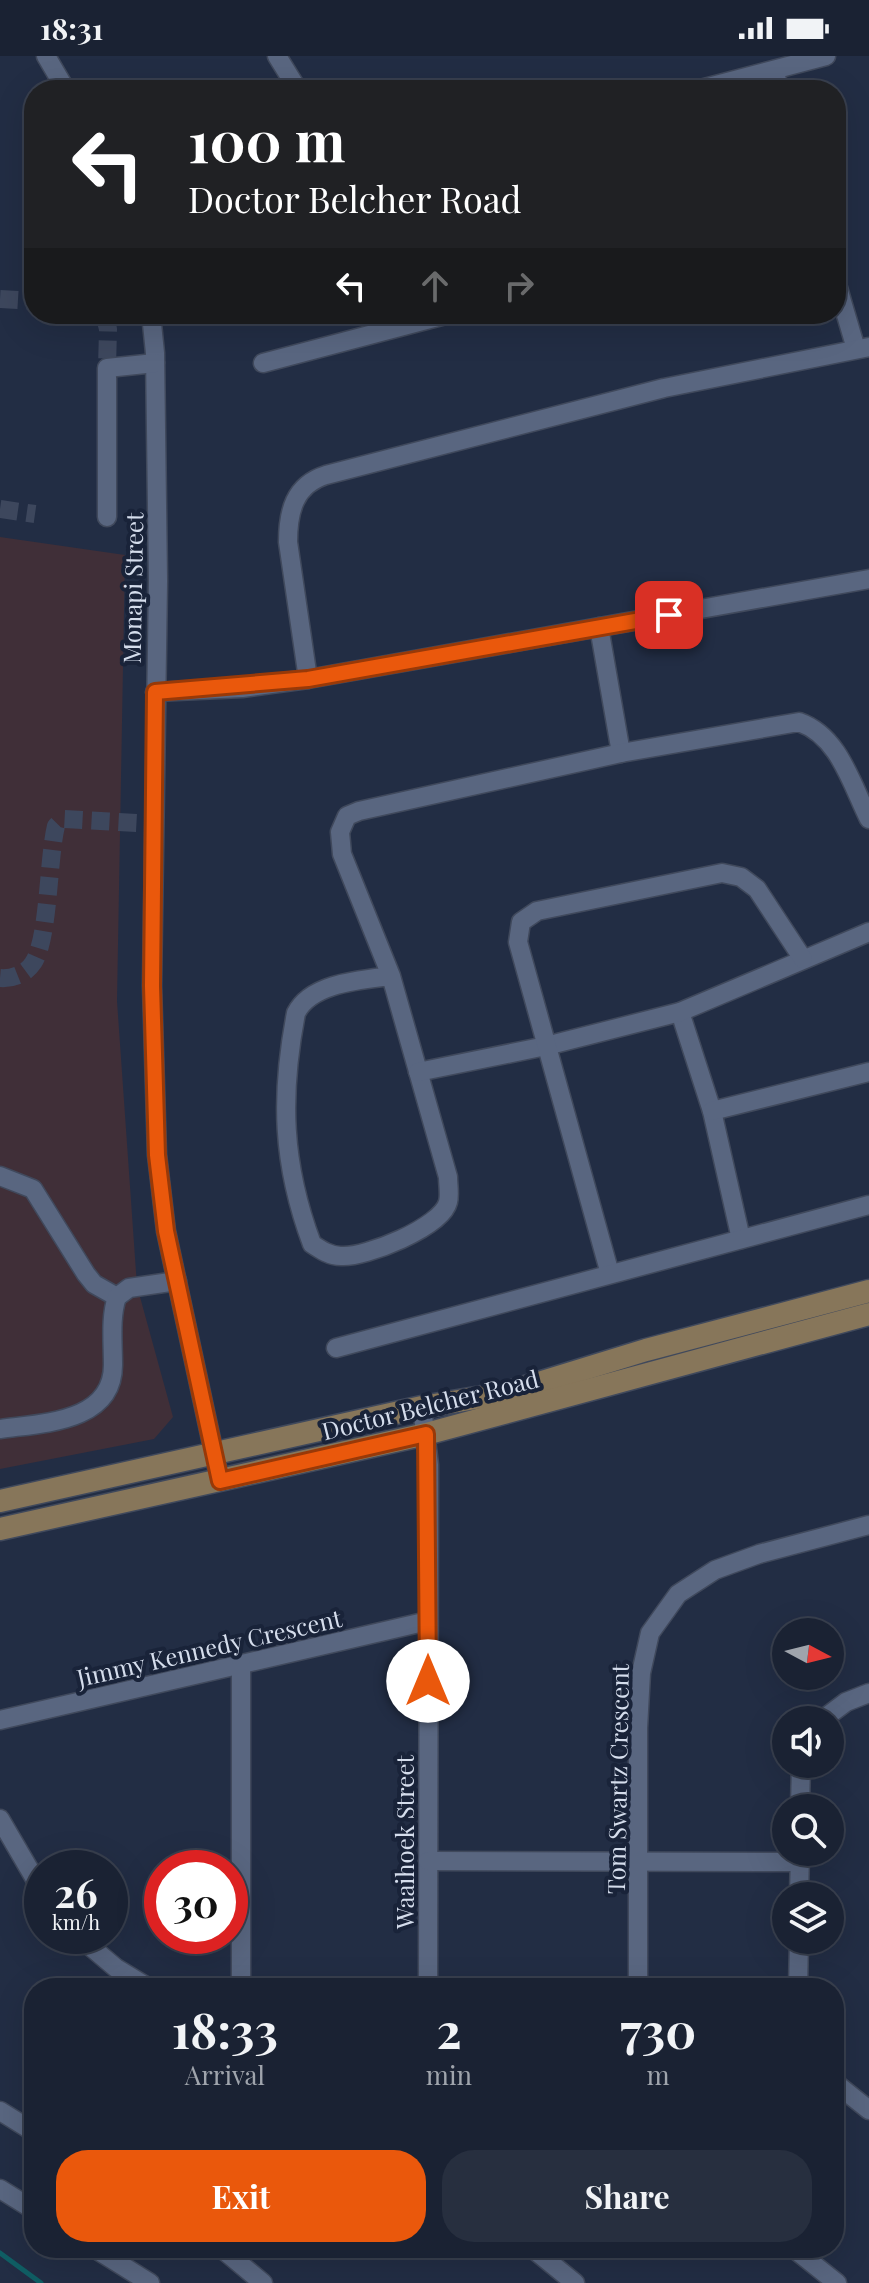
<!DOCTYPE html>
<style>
:root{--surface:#1a2233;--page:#272f3f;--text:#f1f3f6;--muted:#9fa4ac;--line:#383f4e;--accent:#ea580c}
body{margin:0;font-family:"Playfair Display",serif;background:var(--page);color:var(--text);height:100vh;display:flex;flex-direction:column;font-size:30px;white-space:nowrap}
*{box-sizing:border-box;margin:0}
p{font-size:26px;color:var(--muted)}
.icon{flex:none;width:44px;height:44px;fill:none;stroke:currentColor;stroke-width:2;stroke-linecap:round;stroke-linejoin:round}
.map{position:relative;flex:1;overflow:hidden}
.drawer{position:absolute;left:24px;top:1922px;width:820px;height:280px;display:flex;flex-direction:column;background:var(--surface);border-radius:32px;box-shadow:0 8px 32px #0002,0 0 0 2px var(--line)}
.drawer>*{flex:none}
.guide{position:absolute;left:24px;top:24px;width:822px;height:244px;border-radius:32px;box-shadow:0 8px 32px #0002,0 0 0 2px var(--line);background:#202124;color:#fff;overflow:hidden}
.needle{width:52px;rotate:97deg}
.controls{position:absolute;left:772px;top:1562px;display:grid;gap:16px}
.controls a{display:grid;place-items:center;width:72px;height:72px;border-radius:50%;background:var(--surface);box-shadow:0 8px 32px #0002,0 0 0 2px var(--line);font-size:40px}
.speed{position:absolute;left:24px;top:1794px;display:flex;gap:16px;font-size:40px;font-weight:700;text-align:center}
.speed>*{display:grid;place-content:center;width:104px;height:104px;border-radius:50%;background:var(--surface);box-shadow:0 8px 32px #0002,0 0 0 2px var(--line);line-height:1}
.speed small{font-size:20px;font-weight:400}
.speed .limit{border:12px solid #d22;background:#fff;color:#111}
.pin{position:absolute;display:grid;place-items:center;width:68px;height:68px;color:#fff;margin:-34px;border-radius:16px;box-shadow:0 4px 12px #0006}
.me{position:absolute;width:88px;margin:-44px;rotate:0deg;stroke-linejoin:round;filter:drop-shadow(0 0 6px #0008)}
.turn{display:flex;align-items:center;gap:28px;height:168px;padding:0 32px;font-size:36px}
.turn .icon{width:104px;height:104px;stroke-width:2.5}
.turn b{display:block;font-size:56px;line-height:68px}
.lanes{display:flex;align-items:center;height:76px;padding:0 32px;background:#0003;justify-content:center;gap:40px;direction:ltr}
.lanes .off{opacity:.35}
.eta{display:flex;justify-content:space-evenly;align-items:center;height:136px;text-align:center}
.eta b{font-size:48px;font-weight:700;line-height:56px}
.action{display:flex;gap:16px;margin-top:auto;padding:16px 32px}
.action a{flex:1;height:92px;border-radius:32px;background:var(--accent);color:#fff;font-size:32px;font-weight:700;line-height:92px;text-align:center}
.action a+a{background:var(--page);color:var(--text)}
.status{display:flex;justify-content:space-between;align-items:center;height:56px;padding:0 40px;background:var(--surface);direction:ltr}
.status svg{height:22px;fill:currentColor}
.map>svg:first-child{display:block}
.education{fill:#402f38}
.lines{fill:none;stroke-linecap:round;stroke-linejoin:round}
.stream{stroke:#105e64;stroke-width:5}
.minor-tunnel{stroke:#3d475d;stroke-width:18;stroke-dasharray:18 9;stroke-linecap:butt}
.minor-casing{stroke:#40495c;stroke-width:21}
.major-casing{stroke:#40495c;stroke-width:25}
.minor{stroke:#596680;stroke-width:18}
.major{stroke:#87765a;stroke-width:22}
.route-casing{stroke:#983908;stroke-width:20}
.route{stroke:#ea580c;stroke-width:14}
.labels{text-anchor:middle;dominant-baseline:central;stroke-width:8;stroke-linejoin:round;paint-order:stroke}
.street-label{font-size:24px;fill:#d5ddec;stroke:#192339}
</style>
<div class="status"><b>18:31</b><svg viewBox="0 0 49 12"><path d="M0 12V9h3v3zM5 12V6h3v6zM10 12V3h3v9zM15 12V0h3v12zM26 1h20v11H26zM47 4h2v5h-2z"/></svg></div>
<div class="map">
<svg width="869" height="2227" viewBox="0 0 869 2227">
<rect width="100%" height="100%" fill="#222d44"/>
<path class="education" d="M0,481L125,499L117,945L137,1230L173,1361L154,1383L0,1413Z"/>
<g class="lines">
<path class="stream" d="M0,2197L41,2227"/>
<g class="minor-tunnel">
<path d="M0,243L34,245"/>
<path d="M104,258L108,273L107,312"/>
<path d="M0,453L35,458"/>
<path d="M0,922C12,923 26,918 33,907C49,884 48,802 56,770L63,763L154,768"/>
</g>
<g class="minor-casing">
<g id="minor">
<path d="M46,0L66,34"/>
<path d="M277,0L298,34"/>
<path d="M774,14L780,34"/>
<path d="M697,34L826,0"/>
<path d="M836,225L856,293"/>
<path d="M151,258L155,297L158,525L152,930L157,1099L166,1175L220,1425"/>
<path d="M263,307L449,258"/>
<path d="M107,461V312L155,307"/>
<path d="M599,571L621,697"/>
<path d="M308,623L288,486C288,456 294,429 326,419L664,332L869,291"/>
<path d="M155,636L242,632L308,623L869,523"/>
<path d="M391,920C360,924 311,927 296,957C280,1040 282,1108 312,1188C321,1194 330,1200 341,1200C365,1202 442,1171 448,1146C450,1139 448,1129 448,1121L391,920L342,798L340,776L347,760L359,755L621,697L799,666C839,680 851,727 869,763"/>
<path d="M680,956L712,1055L741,1183"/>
<path d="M418,1016L546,990L680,956L869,876"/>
<path d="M712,1055L869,1016"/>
<path d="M0,1120L33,1133L86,1218L94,1228L117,1241"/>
<path d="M610,1218L518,886L521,866L537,855L722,817L741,821L757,833L803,903"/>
<path d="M336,1292L869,1149"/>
<path d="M422,1351L429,1409L428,1932"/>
<path d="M0,1373C41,1367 113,1367 113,1309C113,1287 110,1261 117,1241L129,1232L177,1225"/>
<path d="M0,1664L428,1565"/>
<path d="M822,1664L846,1646L869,1637"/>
<path d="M800,1752L801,1708"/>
<path d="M0,1763L42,1835"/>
<path d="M428,1805L800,1806"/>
<path d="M799,1840L800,1796"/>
<path d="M78,1880L116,1912L149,1932"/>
<path d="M241,1932V1608"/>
<path d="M638,1932V1672L641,1617L650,1577L678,1538L715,1514L759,1498L869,1469"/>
<path d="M798,1932L799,1884"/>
<path d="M834,2026L869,2054"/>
<path d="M0,2055L34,2076"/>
<path d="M0,2133L34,2154"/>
<path d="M94,2192L150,2227"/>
<path d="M221,2192L263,2227"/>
<path d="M532,2192L575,2227"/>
<path d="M793,2192L837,2227"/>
</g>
</g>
<g class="major-casing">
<g id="major">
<path d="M0,1445L422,1351L506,1337L646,1294L869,1235"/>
<path d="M0,1473L426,1378L869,1258"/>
</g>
</g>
<use href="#minor" class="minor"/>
<use href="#major" class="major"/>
</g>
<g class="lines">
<g class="route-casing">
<path id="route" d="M428,1625L426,1378L220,1425L166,1175L157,1099L152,930L155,636L308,623L669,559"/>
</g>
<use href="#route" class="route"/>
</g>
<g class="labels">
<g class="street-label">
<text transform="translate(132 532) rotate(-89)">Monapi Street</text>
<text transform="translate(430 1348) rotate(-14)">Doctor Belcher Road</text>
<text transform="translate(209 1591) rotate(-13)">Jimmy Kennedy Crescent</text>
<text transform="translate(617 1723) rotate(-89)">Tom Swartz Crescent</text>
<text transform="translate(404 1786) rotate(-90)">Waaihoek Street</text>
</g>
</g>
</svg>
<div class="controls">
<a><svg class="needle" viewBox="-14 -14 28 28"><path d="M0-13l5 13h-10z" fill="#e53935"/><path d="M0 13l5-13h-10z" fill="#9fa4ac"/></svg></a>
<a><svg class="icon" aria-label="sound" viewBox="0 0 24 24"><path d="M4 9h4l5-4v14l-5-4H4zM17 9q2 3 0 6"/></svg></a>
<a><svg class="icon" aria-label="search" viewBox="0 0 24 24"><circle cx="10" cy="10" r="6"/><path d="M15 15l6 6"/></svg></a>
<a><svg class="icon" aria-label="layers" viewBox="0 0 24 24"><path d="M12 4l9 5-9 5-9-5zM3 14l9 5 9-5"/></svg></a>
</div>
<div class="speed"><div>26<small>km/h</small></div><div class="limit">30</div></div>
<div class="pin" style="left:669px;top:559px;background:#d93025"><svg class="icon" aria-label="arrive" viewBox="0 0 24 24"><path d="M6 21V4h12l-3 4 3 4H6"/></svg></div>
<svg class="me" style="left:428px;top:1625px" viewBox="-20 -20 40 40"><circle r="19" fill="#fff"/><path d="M0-13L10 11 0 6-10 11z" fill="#ea580c"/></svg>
<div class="guide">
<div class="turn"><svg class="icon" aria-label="left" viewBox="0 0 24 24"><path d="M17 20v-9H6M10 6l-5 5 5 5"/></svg><div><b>100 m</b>Doctor Belcher Road</div></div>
<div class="lanes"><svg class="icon" aria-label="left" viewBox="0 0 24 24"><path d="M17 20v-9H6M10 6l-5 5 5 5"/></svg><svg class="icon off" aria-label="ahead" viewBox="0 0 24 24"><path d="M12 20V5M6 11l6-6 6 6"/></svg><svg class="icon off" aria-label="right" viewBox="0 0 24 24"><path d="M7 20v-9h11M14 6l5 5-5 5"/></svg></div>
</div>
<section class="drawer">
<div class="eta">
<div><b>18:33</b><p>Arrival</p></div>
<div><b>2</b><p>min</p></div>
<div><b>730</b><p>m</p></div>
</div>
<div class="action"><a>Exit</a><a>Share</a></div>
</section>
</div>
